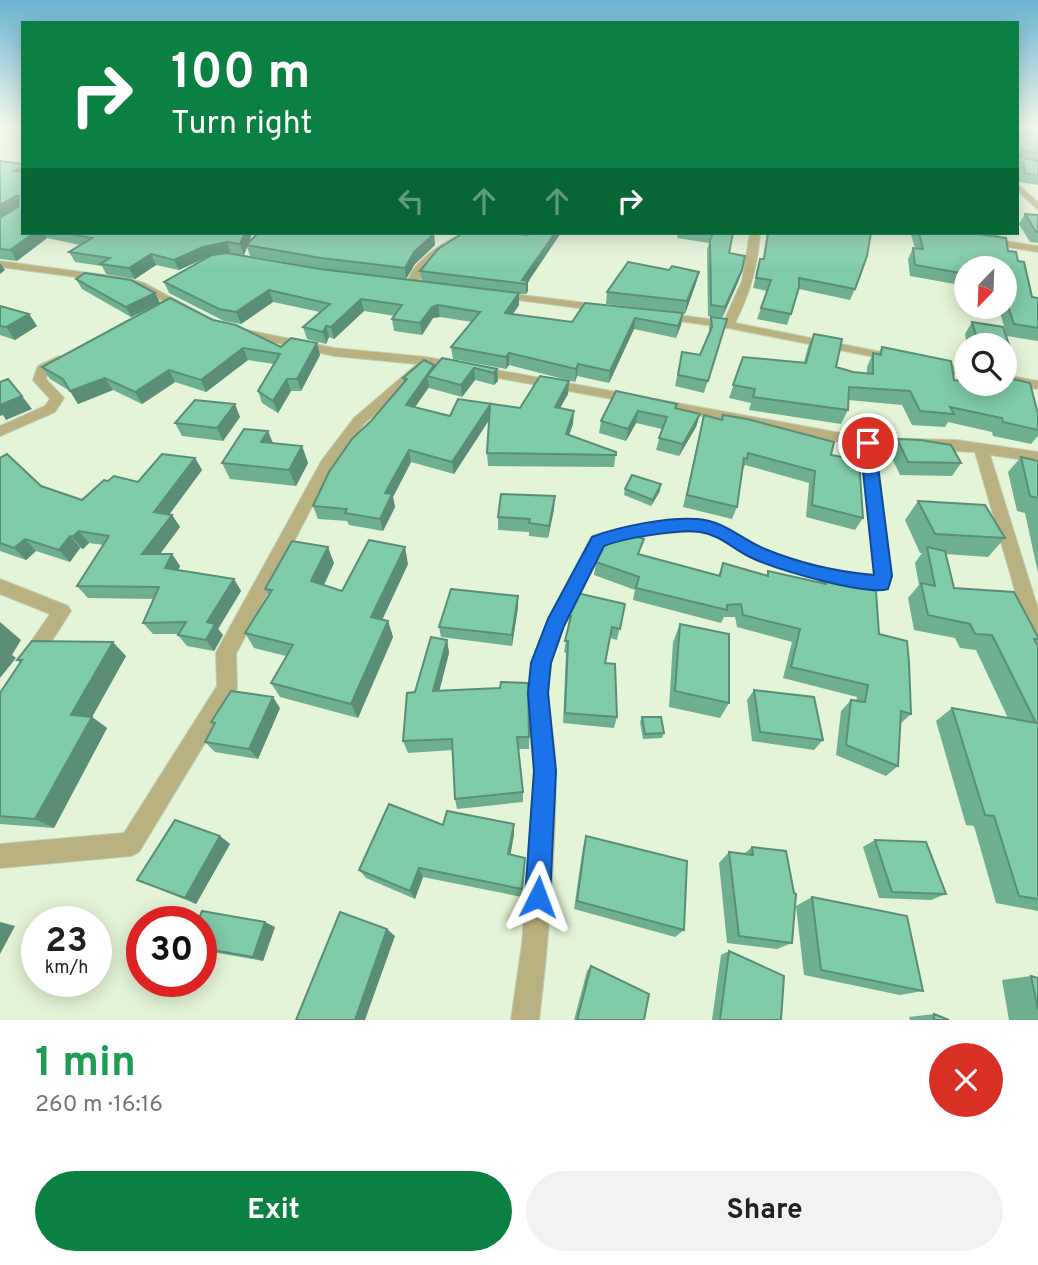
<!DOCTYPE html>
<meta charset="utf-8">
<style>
:root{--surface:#fff;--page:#f2f2f2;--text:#202124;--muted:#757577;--accent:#0b8043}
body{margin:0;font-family:Overpass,sans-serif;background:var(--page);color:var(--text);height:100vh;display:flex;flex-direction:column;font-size:26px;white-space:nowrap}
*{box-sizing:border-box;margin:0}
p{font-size:23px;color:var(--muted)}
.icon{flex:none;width:38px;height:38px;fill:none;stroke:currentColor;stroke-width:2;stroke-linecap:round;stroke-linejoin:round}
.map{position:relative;height:1020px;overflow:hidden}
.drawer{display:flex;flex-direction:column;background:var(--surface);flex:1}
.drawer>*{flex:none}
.top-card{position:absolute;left:21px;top:21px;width:998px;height:214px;border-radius:0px;box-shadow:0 4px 18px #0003;background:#0b8043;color:#fff;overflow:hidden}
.needle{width:46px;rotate:203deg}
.tools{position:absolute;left:954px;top:256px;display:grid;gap:14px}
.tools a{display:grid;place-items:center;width:63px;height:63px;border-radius:50%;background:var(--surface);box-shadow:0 4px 18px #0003;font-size:35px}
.speed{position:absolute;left:21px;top:906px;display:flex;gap:14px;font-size:35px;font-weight:700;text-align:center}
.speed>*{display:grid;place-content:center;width:91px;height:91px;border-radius:50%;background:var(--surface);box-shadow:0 4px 18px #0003;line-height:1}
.speed small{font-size:18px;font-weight:400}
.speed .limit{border:10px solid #d22;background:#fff;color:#111}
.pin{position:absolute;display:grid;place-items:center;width:60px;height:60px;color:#fff;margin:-30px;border:4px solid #fff;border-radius:50%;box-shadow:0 2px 7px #0007}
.me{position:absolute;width:77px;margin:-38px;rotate:3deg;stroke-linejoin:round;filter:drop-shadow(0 0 5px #0008)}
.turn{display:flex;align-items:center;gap:24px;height:147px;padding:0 35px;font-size:32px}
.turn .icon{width:91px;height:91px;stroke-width:2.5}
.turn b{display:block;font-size:49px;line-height:60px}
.lanes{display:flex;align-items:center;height:66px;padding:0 35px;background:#0003;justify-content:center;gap:35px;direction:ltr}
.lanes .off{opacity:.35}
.round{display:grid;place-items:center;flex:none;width:74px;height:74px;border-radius:37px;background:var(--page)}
.overview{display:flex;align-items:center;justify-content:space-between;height:119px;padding:0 35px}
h1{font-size:42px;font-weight:700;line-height:52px;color:#1e9e55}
.button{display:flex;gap:14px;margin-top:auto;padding:14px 35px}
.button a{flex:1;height:80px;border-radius:42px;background:var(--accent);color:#fff;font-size:28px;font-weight:700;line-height:80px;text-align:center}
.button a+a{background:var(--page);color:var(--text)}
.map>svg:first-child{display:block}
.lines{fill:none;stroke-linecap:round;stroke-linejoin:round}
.minor-casing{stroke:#c1cfb5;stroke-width:2}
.minor{fill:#b9b17f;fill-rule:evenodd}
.wall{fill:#6eaf90}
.shaded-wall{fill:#5a8e76}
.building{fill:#80cba8;stroke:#5a8e76;stroke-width:2}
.route{fill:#1a73e8;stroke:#114b97;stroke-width:2}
</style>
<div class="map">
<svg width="1038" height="1020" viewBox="0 0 1038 1020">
<rect width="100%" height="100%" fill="#e4f4d7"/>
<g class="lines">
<g class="minor-casing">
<g id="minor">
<path d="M1017,184L1038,202V210L1017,190Z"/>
<path d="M469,233H492C483,238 473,236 464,239C444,245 424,270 416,287H408C405,265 449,236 469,233Z"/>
<path d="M750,233H760C758,265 750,294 735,323L891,354L895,355V361L728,328L658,318L656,316L662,313L724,321L742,281Z"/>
<path d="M985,238L1038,246V252L982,243V239Z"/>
<path d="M0,261L127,278L144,283L192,309L182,311L136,287L122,283L0,267Z"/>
<path d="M499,292L602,305L608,308L602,311L495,297V293Z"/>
<path d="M242,329L334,348L426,357L633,395L640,399L633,403L423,364V370L364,424L333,466L236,654L237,688L234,695L139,852L131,856L0,868V844L124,833L217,686L216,653L219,647L322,460L354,418L417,364L334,356L238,334L236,332Z"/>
<path d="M59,356L65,360L48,371L46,379L64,398L55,412L0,436V426L45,406L50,399L33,380L38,366Z"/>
<path d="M934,362L966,368V376L930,369V363Z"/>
<path d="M1004,375L1038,381V389L1004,383Z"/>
<path d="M655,399L868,438L957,440L1038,452V462L990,455L1038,609V647L1031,645L1029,639L975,452L876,448L892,576L887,588C864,596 775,569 752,558C734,549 720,534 700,532C681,529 622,539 604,545C586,582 559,622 551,662C543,699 556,739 556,774C555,856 549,939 539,1020H511L522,944L534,771L529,725L531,663L548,619L592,536C619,527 669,518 697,519C724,520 742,539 765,549C798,564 839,572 874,575L861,446L650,406V400Z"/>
<path d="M0,579L68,606L71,611L37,664L30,667L23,664L20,658L50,614L0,594Z"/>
</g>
</g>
<use href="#minor" class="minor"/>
</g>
<g class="wall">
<path d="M1025,128H1038V185L1019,182L1018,171H1017V132H1023Z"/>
<path d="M0,161L23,164V233H252L249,242L434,234L435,245L415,264L406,279L323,269L250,256L247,247L244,255L229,253L320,269L422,282L420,271L528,282V291L526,294H519V305L513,314L572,322L665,311L606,304L607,292L669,270L699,272L696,283L685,314L683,313L681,325L676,338L634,329L609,383L577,376L575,382L509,365L506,369L453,359L451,347L472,322L440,317L433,318L422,335L394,331L392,319L395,316L364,311L334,339L329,337L326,344L307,339L303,327L320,312L273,302L241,324L224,321L169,293L164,282L208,257L179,270L156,265L135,279L106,274L102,266L75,262L69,252L80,245L47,238L17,261L0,259Z"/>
<path d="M1025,214L1038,215V243L1030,242L1019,224Z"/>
<path d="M678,233H733L729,253L739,280L722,318L708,316L707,250L709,243L677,238Z"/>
<path d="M767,233H871L855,289L850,300L799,289L787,325L757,319L767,291L753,288L760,259H763Z"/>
<path d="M912,233H1000L998,237L1008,251L1018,261L1032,297L1038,298V341L1007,336L998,306H1004V268H966V286L910,276L908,259L913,248H915L911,235Z"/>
<path d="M76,279L155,293L160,303L131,317L82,289Z"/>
<path d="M0,306L29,314L37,326L15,340L0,335Z"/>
<path d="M711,317L727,319L704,393L675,386L682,352L700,355L709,334V328Z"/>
<path d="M213,320L281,347L320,355L301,391H291L278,413L262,403L258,391L274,364L248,360L206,392L175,382L142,404L113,390L78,404L70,391L50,379L42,367Z"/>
<path d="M972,322L1003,327L1013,356L1005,368L1004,345H967L965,334Z"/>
<path d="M814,334L836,367L853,372L867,373V367L873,353L878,354L882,347L954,380L994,387L996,384L1004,383V377L1038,414V436L1031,444L993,436L992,432L948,422L945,427L912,425L902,405L848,400V410L841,424L749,410L751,403L729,398L743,357L804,362L808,347Z"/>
<path d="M435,368L497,369L498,381L494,385L475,380L462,397L429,388V387L415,407L450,416L520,408L569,381L568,394L560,408L573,424L569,435L616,452L614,467L488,466L487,453L489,420L454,474L411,462L393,497L395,507L383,531L349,525L347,521L318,519L313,506L371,421L404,384L403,378Z"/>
<path d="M616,391L700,414L696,427L679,456L656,450L662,429L636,423L626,441L599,433L601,421Z"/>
<path d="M704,415L831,455L863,518L855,530L806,517L809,483L745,465L742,471L737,507L732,519L683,507Z"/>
<path d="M240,417L223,441L182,436L175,423Z"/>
<path d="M897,439L961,463L952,476L900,475L889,452Z"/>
<path d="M273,443L302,446L308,463L296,486L230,479L222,463Z"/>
<path d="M1021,457L1038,461V573L1025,513L1017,511L1008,472Z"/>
<path d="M0,458L41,486L82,500L108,481L138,482L195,458L202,470L169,515H172L180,527L160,554H172L180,566L178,570L234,579L241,591L218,629L223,635L214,651L187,646L178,635L179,634H153L143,623L154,599L88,598L77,586L104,545L89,543L83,549L80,548L70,562L36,551L26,560L0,551Z"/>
<path d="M625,489L660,491L651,506L624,495Z"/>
<path d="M918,501L1005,538L988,557L946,554L954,588L1038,637V640L1036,642L1038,646V911L996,903L974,826L966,825L936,721L952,708L1008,718L976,650L960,648L955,638L914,630L908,598L919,585L915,563L922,553H920L905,520Z"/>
<path d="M554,509L548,538L529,536V532L498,530V517Z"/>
<path d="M640,554L718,576L723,563L766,576L768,571L818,582L826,569L847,584L879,634L911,714L900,724L898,766L886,776L836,755L841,711L851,700L856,701L857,697L783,678L792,642L737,627L735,617H724L721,623L633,600L635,590L594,575L596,562Z"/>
<path d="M334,563L324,585L342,591L408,564L382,620L388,621L393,637L358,718L280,697L271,683L286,656L254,648L245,633L269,595L265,589Z"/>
<path d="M625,604L617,640L610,638L605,663L617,717L614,728L563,723L566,653L564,652L568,628L569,616Z"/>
<path d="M518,607L512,646L441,637L439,627Z"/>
<path d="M680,624L729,703L720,718L669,707L673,642Z"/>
<path d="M447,640L449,653L439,691L529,737V749H518L523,792V802L457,809L455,799L453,750L408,753L403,741L415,692Z"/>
<path d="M126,656L92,717L107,728L54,828L0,824V693L20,663L17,660Z"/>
<path d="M754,690L823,740L814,750L752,741L747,700Z"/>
<path d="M280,708L258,759L215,752L205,742L214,725L211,722Z"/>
<path d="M642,717L664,733L662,738L643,739L640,722Z"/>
<path d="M443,825L514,834L510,855L525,867L522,897L423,877L415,899L366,878L359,870Z"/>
<path d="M220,836L230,844L196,904L137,880Z"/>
<path d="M586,836L684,930L675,937L574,909L583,847Z"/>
<path d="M875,840L946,894L931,900L879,898L863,847Z"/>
<path d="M752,847L792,943L777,949L727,943L719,863L729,852L744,854Z"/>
<path d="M812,897L923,991L900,995L804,975L796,906Z"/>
<path d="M201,922L275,927L263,961L201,950Z"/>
<path d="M729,951L781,1020H712L721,955Z"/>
<path d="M591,966L644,1020H574L587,971Z"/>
<path d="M1031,976L1038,978V1020H1009L1002,980Z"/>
<path d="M934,1014L949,1020H910L909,1017Z"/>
</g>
<g class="shaded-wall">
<path d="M16,196L22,206L0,219V205Z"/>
<path d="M34,233H44L47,238L17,261L10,250Z"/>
<path d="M245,233H252L248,245H246L247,247L244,255L240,244Z"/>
<path d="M555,233H561L528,282V291L526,294V284L522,280Z"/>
<path d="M434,234L435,245L415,264L406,279L405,268L414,252Z"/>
<path d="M227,242L230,252L207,257L179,270L174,260L203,247Z"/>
<path d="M151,254L156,265L135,279L129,268Z"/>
<path d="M0,263L5,270L0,274Z"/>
<path d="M742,270L739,280L722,318L725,307Z"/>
<path d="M699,272L696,283L685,314L687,301Z"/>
<path d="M269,290L273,302L241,324L236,312Z"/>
<path d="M155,293L160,303L131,317L126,307Z"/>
<path d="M519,293V305L505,325V313Z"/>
<path d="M361,299L364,311L334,339L331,327Z"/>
<path d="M438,305L440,317L433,318L422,335L420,323L432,307Z"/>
<path d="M683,313L681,325L676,338L678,326Z"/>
<path d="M29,314L37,326L15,340L6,327Z"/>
<path d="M635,318L634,329L609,383L610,371Z"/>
<path d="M326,326L329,337L326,344L323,332Z"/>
<path d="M317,343L320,355L301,391L297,379Z"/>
<path d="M243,348L248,360L206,392L201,380Z"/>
<path d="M509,353V365L506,369V357Z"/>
<path d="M578,364L577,376L575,382L576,369Z"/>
<path d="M434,365L436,377L427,376L429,387L408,417L406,405Z"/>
<path d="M474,368L475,380L462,397L461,385Z"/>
<path d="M497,369L498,381L494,385V373Z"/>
<path d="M169,370L175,382L142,404L135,392Z"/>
<path d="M105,378L113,390L78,404L70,391Z"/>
<path d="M287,379L291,391L278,413L273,401Z"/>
<path d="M569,381L568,394L554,419L555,407Z"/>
<path d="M22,396L32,409L6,420L3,415L0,416V405Z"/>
<path d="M235,404L240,417L223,441L217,428Z"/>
<path d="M490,405L491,417L454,474L452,462Z"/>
<path d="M574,411L573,424L565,447L566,434Z"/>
<path d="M638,411L636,423L626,441L628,429Z"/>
<path d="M700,414L696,427L679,456L683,444Z"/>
<path d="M268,431L275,448L261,442Z"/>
<path d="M302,446L308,463L296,486L289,470Z"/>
<path d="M409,450L411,462L393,497L395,507L383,531L380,519L385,493Z"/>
<path d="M195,458L202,470L162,524L154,512Z"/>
<path d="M661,484L660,491L651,506L653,500Z"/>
<path d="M555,496L554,509L548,538L549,526Z"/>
<path d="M172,515L180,527L151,566L142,554Z"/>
<path d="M79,531L89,543L83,549L72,537Z"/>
<path d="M70,536L80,548L70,562L59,550Z"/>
<path d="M25,539L36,551L26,560L14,548Z"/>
<path d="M328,547L334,563L318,597L311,581Z"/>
<path d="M405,547L408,564L376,633L371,617Z"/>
<path d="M172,554L180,566L174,579L165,568Z"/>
<path d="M234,579L241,591L218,629L223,635L214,651L206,640L207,622Z"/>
<path d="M518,596V607L512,646V635Z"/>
<path d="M388,621L393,637L358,718L351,704Z"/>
<path d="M0,622L21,640L12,655L16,658L0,678Z"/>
<path d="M447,640L449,653L436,704L433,691Z"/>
<path d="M113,642L126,656L92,717L107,728L54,828L35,819L71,715Z"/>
<path d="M273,697L280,708L258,759L249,749Z"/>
<path d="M514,824V834L509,864L508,854Z"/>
<path d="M220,836L230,844L196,904L185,898Z"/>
<path d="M419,868L423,877L415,899L410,891Z"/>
<path d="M0,922L15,926L0,954Z"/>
<path d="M265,922L275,927L263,961L253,957Z"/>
<path d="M387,929L395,936L365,1020H355Z"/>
</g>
<g class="building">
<path d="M1028,128H1038V153L1022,150L1019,157L1038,161V175L1025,173L1023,162L1017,161V132L1033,133Z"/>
<path d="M0,161L23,164V167L14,171L23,172V233H34L10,250L0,249V218L18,207L19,196H16L0,205Z"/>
<path d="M1025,214L1038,215V232H1036Z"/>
<path d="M66,233H245L240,244L227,242L203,247L174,260L151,254L129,268L100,264L110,258L69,252L92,238Z"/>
<path d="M258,233H426L434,234L414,252L405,268L321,258L246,245Z"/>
<path d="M463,233H513L527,235L529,233H555L522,280L528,281L526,284L420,271L438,249Z"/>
<path d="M709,233H733L729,253L745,256L742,270L725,307L711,305L710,240L713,233Z"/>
<path d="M768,233H871L867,256L855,289L799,278V287L791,314L761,308L771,280L756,278L760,259H764Z"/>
<path d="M919,233H970L1006,238L1008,251L1016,252L1018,261L1024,262L1032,297L1038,298V328L1014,324L1004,294V268H966V274L915,265L913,248L923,249Z"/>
<path d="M227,253L320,269L519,293L505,313L572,322L585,303L683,313L678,326L635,318L610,371L578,364L576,369L509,353L506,357L451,347L480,312L438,305L432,307L420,323L392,319L402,305L361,299L331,327L326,326L323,332L303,327L330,304L269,290L236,312L219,309L164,282L212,255Z"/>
<path d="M628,262L669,270L672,266L699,272L687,301L607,292Z"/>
<path d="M85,273L131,280L155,293L126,307L76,279Z"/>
<path d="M170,298L213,320L236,325L281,347L291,338L317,343L297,379H287L273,401L258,391L280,354L243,348L201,380L169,370L135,392L105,378L70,391L63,379L42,367Z"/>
<path d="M0,306L29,314L6,327L0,326Z"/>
<path d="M711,317L727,319L708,381L678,375L682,352L700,355L712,327Z"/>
<path d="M972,322L1003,327L1013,356L1004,354V345H992L978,342Z"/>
<path d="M814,334L842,339L836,367L853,372L873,374V353L881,355L882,347L951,361L954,380L966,382V383H972L997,388L996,384L1006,386L1004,377L1030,383L1038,414V430L1003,422L1002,418L950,407L954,414L920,411L910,391L849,387L848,410L753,397L755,389L733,385L743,357L806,363Z"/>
<path d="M442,358L497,369L494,373L474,368L461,385L427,376Z"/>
<path d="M424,360L434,365L406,405L450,416L458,399L520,408L540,376L569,381L555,407L574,411L566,434L616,452V455L487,453L490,405L452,462L409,450L385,493L392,494L380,519L345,513L347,509L313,506L329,472L352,439L371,421L407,379L403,378Z"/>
<path d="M8,379L22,396L0,405V382Z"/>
<path d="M616,391L677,404L675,408L700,414L683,444L659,438L667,417L638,411L628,429L601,421Z"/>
<path d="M195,400L235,404L217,428L175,423Z"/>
<path d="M704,415L722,420L723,415L747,419L834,442L831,455L859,460L863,518L812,505L815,471L748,453L747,459L744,458L737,507L687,495Z"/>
<path d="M244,429L268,431L261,442L302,446L289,470L222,463Z"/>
<path d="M897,439L920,440L951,445L961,463L908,462Z"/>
<path d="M7,454L41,486L82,500L104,480L108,481L114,476L138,482L162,454L195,458L154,512L172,515L142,554H172L165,568L234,579L207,622L215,624L206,640L178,635L186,622L143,623L159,587L77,586L109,536L79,531L72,537L70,536L59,550L25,539L14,548L0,543V458Z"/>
<path d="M1021,457L1038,461V498L1030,496Z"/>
<path d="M632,475L661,484L653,500L625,489Z"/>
<path d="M501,494L555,496L549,526L529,523L530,519L498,517Z"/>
<path d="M918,501L985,505L1005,538L935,534Z"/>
<path d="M619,531L644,539L638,554L720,576L723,563L768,576V571L826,584V569L847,574V584L876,591L879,634L907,641L909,662L911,714L901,711L898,766L846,745L851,700L865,702L868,685L791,667L800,629L743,615L741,604L727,605V610L636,588L639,577L596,562L609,534Z"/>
<path d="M369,540L405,547L371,617L388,621L351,704L271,683L293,645L245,633L272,590L265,589L292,541L328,547L311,581L342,591Z"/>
<path d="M927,547L945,551L954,588L1014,592L1038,637V639H1034L1038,646V899L1019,896L994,816L985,815L952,708L1036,723L992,635L975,634L970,624L928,615L921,583L935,586Z"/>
<path d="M451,589L518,596L512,635L439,627Z"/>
<path d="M577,593L625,604L620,629L612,627L605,663L615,664L617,717L565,713L568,641H565L571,616H569Z"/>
<path d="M680,624L729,634V703L675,691Z"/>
<path d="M431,637L447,640L433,691L500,688L501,682L528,683L529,737H517L523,792L455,799L452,739L403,741L407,693L415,692Z"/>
<path d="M32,641L113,642L71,715L92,717L35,819L0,816V693L22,660H17Z"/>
<path d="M754,690L814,697L823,740L760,732Z"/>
<path d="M231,691L273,697L249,749L205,742L215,723L211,722Z"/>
<path d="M642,717H661L664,733L645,734Z"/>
<path d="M389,804L443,825L447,811L514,824L508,854L525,858L522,889L419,868L410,891L359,870Z"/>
<path d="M175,820L220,836L185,898L137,880Z"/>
<path d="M586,836L687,861L684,930L577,901Z"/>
<path d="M875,840L926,842L946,894L892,892Z"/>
<path d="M752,847L786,851L794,893L796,894L792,943L739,936L729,852L753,855Z"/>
<path d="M812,897L907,916L923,991L821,970Z"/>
<path d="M202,911L265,922L253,957L201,948V922H197Z"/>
<path d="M340,912L387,929L355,1020H296Z"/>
<path d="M729,951L784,976L781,1020H720Z"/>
<path d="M591,966L649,994L644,1020H577Z"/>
<path d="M1031,976L1038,978V1010Z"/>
<path d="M934,1014L949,1020H934Z"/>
</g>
<linearGradient id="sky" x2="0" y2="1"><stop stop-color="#6bb3d2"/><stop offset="0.47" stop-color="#f3faed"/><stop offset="1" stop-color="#f3faed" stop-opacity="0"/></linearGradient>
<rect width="1038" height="270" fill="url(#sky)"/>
<path class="route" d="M868,438L875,443L892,576L888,589C865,596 776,569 752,558C734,550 721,535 700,532C679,529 624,538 604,546L564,626L551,663L548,693L556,771L550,897L547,906L538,909L529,906L525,897L534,771L528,693L531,663L548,619L592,537C620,526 668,517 697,519C725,521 742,540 765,549C799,563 839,572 874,575L860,443Z"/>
</svg>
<div class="tools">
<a><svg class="needle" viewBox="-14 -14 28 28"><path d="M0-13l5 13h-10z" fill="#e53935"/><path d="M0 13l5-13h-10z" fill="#757577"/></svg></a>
<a><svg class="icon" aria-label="search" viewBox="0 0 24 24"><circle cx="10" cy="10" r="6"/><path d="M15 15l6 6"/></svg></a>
</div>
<div class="speed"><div>23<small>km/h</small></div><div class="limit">30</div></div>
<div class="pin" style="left:868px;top:443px;background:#d93025"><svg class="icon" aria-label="arrive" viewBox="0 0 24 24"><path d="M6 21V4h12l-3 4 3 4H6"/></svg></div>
<svg class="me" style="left:538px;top:897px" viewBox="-20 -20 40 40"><path d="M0-17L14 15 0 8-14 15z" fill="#1a73e8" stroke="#fff" stroke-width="4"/></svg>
<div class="top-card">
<div class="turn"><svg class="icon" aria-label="right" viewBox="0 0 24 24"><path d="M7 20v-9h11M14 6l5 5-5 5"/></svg><div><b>100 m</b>Turn right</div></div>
<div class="lanes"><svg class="icon off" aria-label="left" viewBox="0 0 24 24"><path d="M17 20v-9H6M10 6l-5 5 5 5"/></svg><svg class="icon off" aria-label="ahead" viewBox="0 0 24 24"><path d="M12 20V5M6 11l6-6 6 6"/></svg><svg class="icon off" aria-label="ahead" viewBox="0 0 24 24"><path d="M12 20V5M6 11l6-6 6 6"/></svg><svg class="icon" aria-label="right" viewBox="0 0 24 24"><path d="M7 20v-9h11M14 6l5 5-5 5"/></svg></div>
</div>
</div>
<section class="drawer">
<div class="overview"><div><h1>1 min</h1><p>260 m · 16:16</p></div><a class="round" style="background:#d93025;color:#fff"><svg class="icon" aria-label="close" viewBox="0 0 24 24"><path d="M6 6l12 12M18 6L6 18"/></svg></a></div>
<div class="button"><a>Exit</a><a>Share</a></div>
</section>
